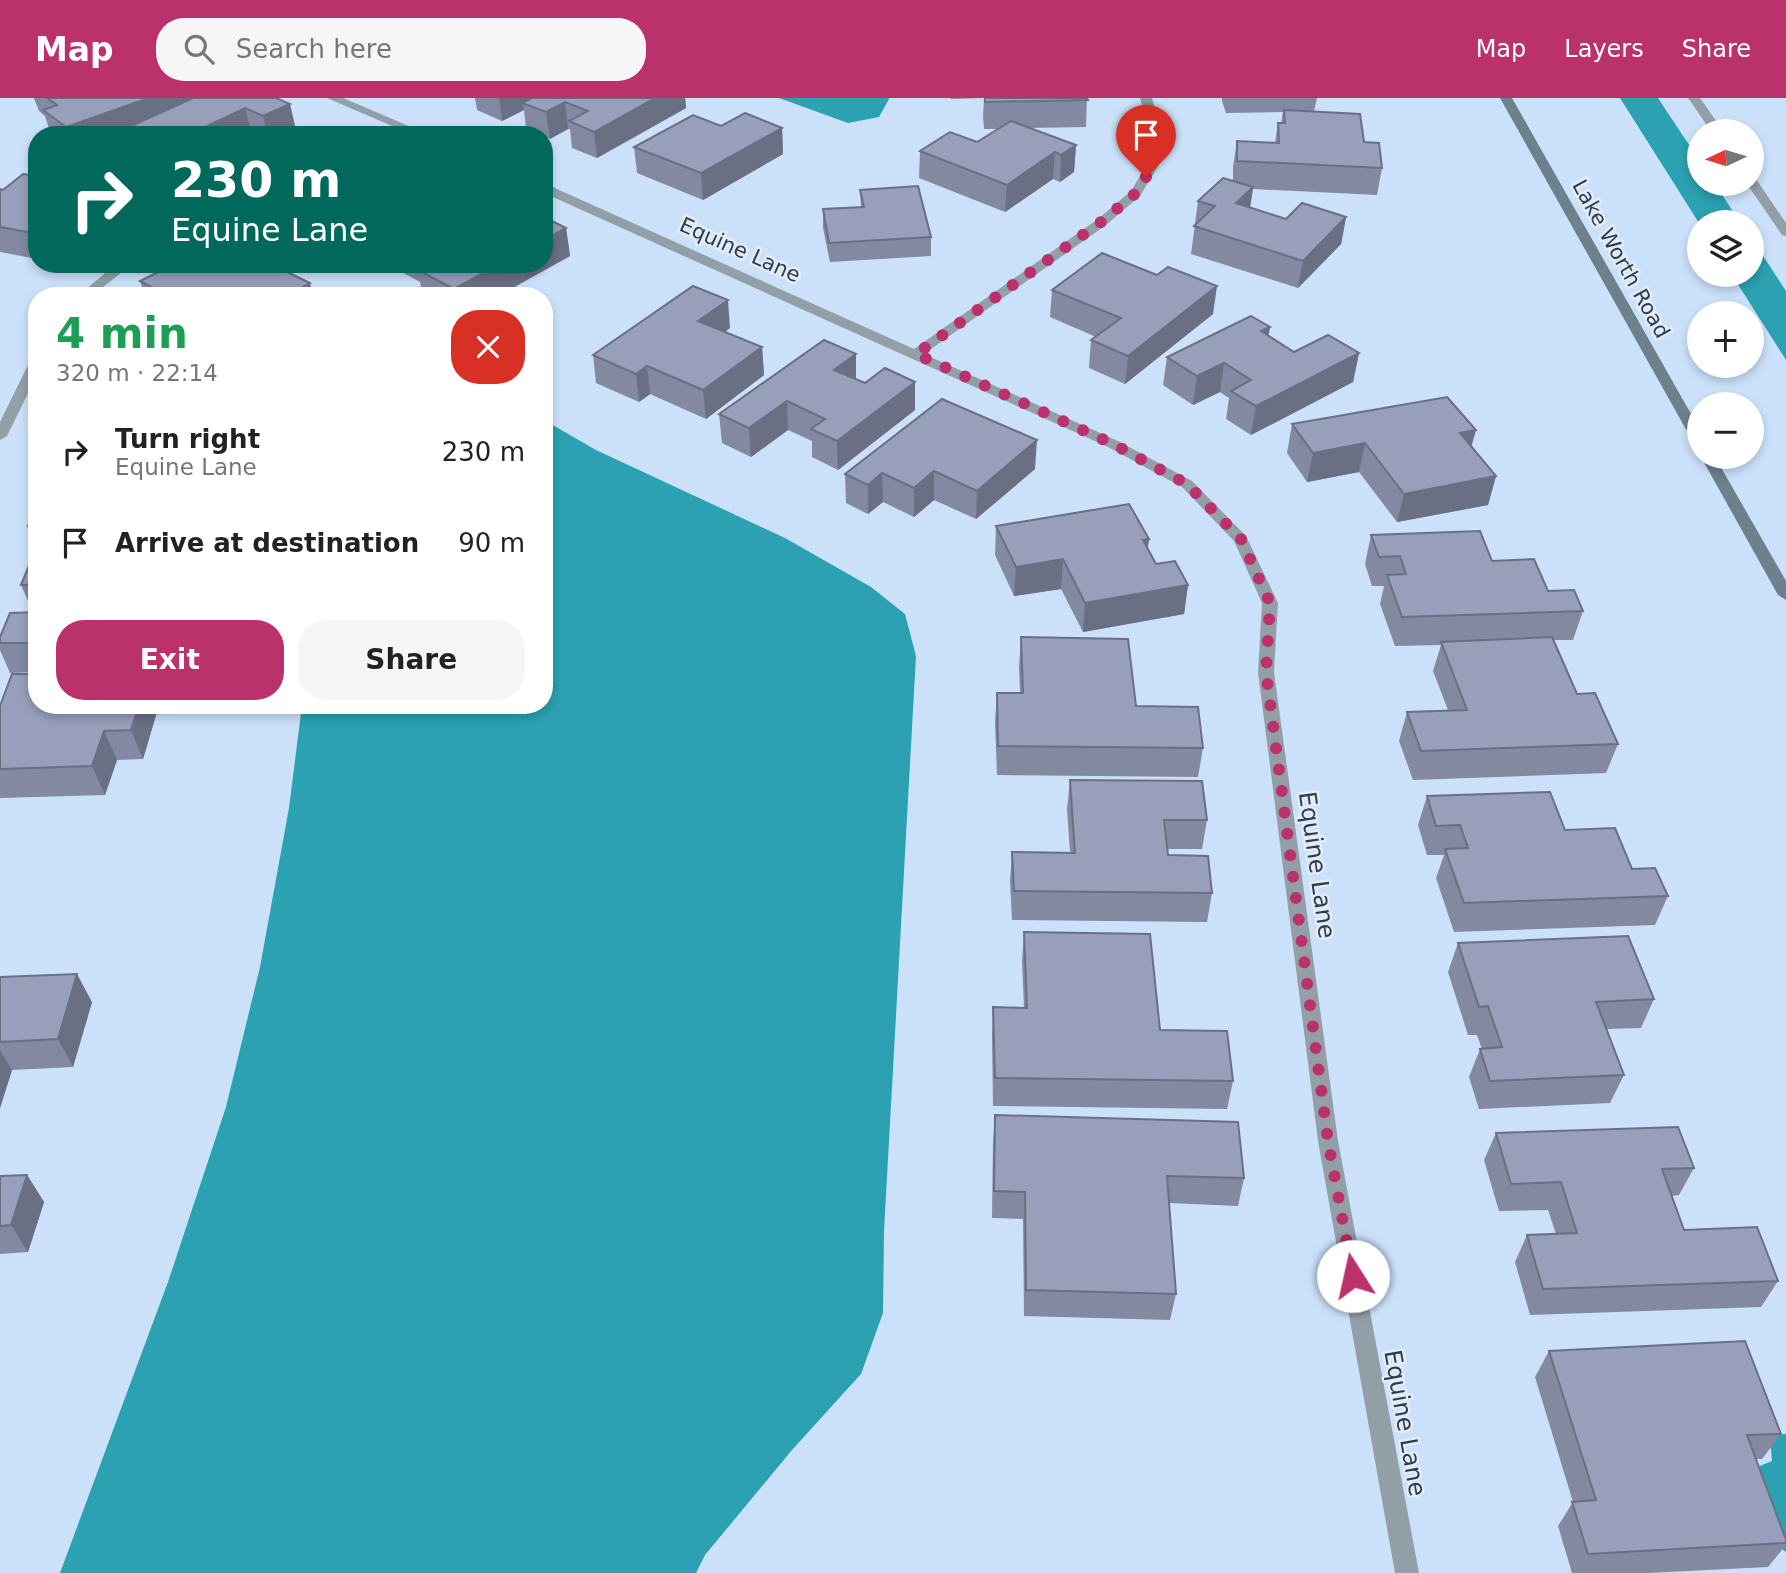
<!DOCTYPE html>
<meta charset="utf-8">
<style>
:root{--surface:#fff;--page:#f6f6f6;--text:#222;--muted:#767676;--accent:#bb316b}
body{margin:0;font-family:"DejaVu Sans",sans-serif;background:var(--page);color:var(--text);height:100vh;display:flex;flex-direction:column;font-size:26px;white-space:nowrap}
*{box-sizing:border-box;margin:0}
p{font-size:23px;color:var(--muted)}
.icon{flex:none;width:38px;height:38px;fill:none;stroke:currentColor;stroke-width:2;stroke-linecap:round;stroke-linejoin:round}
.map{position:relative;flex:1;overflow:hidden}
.sheet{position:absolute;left:28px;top:189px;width:525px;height:427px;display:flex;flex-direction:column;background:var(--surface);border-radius:28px;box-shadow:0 4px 10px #0003}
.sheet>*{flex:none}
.top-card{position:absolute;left:28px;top:28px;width:525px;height:147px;border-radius:28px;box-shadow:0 4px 10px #0003;background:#00695c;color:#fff;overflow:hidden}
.needle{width:46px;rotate:266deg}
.buttons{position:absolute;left:1687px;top:21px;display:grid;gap:14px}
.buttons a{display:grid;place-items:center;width:77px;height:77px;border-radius:50%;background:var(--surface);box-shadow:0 4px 10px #0003;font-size:35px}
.pin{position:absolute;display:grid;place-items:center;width:60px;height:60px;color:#fff;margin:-72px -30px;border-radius:50% 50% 50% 0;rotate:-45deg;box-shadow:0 0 7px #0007}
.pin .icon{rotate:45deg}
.me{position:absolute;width:77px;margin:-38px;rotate:350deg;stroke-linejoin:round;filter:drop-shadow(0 0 5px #0008)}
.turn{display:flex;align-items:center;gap:24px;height:147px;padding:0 28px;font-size:32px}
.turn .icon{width:91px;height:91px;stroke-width:2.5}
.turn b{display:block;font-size:49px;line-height:60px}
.round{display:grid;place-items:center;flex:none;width:74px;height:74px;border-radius:28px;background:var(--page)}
.headline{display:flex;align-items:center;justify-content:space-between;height:119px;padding:0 28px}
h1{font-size:42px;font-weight:800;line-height:52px;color:#1e9e55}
.cta{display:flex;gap:14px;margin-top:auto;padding:14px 28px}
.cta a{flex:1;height:80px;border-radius:28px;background:var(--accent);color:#fff;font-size:28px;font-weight:800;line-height:80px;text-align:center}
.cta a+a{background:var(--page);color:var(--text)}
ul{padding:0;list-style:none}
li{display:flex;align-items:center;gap:21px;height:91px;padding:0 28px}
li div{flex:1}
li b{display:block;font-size:26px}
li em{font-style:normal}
header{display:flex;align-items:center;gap:42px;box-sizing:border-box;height:98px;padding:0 35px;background:var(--accent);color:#fff}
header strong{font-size:33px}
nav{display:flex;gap:38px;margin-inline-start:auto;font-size:24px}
.search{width:490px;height:63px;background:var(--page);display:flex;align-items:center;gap:18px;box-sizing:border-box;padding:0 24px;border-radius:28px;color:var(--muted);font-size:26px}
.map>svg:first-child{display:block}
.water{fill:#2ba1b1}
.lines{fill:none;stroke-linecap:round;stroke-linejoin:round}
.street{fill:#929fa6;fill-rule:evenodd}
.secondary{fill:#6c818b;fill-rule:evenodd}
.wall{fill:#8289a1}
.shaded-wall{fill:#6a6f83}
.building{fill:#979fbb;stroke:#6a6f83;stroke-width:2}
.route{stroke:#bb316b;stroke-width:12;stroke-dasharray:0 21.6}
.labels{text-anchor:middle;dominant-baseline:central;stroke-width:5;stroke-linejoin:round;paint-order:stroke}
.far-street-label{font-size:21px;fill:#333b45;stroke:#e0edfd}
.street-label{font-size:24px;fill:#333b45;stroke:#e0edfd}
</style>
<header>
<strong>Map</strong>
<div class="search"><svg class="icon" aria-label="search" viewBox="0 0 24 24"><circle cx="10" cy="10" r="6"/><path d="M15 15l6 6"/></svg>Search here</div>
<nav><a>Map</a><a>Layers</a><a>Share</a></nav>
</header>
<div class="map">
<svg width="1786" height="1475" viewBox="0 0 1786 1475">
<rect width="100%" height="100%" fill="#cbe1fa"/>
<g class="water">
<path d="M779,0H889V1L879,19L848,25Z"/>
<path d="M1620,0H1658L1699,62V86H1715L1740,124L1699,125Z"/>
<path d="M1752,141L1786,193V262L1732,177H1752Z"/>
<path d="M544,322L596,352L785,440L871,489L905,516L916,558L884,1133L883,1215L861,1276L792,1352L705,1457L696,1475H60L168,1184L226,1009L260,869L289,710L302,607H544Z"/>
<path d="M1786,1336V1454L1779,1449L1755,1370L1772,1363L1771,1351L1765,1337Z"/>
</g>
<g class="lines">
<g class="street">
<path d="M327,0H343L430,37H413Z"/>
<path d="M1140,0H1152L1161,31V63L1140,98L1106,127L924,256L1118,343L1192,383L1246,438L1278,505L1274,574L1338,1043L1419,1475H1395L1318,1043L1258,574L1262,505L1234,443L1182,389L1108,349L544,95V86L548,87L914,251L1098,121L1131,93L1149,63V31Z"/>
<path d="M1688,0H1700L1723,33H1711Z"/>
<path d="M1752,80L1756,81L1786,125V138L1782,137L1747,86H1752Z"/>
<path d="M116,166H132L92,198H78Z"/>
<path d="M37,259V277L7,338L0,342V324L30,263Z"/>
</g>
<g class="secondary">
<path d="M1500,0H1512L1699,330V346L1692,342Z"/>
<path d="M1701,359H1715L1786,483V502L1778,497Z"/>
</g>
</g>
<g class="wall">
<path d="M34,0H276L296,32L287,37H134L133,35L128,37H51L45,18L39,13Z"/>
<path d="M475,0H685L686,10L597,60L572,50L570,31H568L550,41L544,38V37H540L526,31L524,12L502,23L477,12Z"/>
<path d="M951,0H1087L1086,29L1029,30L1076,47L1074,74L1060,84L1053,81L1005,114L919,80L920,53L977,44L999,31H984L983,19L984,0L951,1Z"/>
<path d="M1222,0H1317L1314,13L1364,44L1382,70L1377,97L1253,91L1250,110L1286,121L1346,119L1341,146L1298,190L1191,156L1198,103L1233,83V69L1237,43L1275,45L1278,25H1281L1283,14L1226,15L1222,3Z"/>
<path d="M721,28L782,30L783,56L703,102L637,75L634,49Z"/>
<path d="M37,78V161L0,154V91L3,92Z"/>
<path d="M860,92L931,139V158L830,164L823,130V111L861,109Z"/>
<path d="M566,130L570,158L498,198H423L420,184L394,170L393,166H544Z"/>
<path d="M168,173L313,198H145L140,183Z"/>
<path d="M1052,192L1213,216L1125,286L1089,270L1091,242L1096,239L1050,219Z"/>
<path d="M1270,229L1268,238L1294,254L1359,255L1353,284L1251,337L1226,321L1229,300L1220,294L1193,307L1163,287L1167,259Z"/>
<path d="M730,230L725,234L762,249L764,277L706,321L650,296L639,304L596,285L593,257Z"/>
<path d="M856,281L865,285L915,284V312L838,372L812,359V343L788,332L751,359L722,345L719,316Z"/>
<path d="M1292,326L1471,349L1496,378L1488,407L1397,424L1359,374L1307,384L1287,355Z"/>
<path d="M1035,371L976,421L934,402L914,419L883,404L868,416L846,405L845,376Z"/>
<path d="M37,409V449L28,428Z"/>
<path d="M996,428L1149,441L1147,451L1156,466L1188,487L1184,516L1083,534L1061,491L1014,498L995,457Z"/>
<path d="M1371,437L1492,463L1583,513L1573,542H1554L1577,596L1618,646L1606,675L1413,682L1399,643L1407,614L1448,612L1433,573L1441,547L1395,548L1380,506L1384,488H1372L1365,466Z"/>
<path d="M37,458V574L10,575L0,552V539L33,514L21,487Z"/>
<path d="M1021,539L1136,608L1203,650L1198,679L997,677L995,624L997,595H1020L1019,569Z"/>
<path d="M159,607L143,661L117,662L105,697L0,700V608Z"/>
<path d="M1070,682L1207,722L1202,751H1168V757L1212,795L1207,824L1012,822L1010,783L1012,754H1070L1067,711Z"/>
<path d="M1427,698L1565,732L1632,771L1668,798L1655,827L1454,834L1436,780L1444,757H1427L1418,727Z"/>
<path d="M1024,834L1160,932L1233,983L1227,1011L993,1008L992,938L993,909L1024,910L1022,863Z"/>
<path d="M1458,845L1654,901L1641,930L1606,931L1624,977L1610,1005L1479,1011L1469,979L1480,951H1482L1477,937H1468L1448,874Z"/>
<path d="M0,879L92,904L73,969L12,972L0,1010Z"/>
<path d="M995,1017L1244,1080L1238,1108L1169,1105L1176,1196L1170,1222L1024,1218L1023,1121L992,1120L993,1045Z"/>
<path d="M1496,1035L1694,1070L1679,1097L1672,1098L1684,1132L1778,1183L1761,1209L1530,1217L1515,1164L1527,1137L1556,1136L1548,1112L1499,1113L1484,1062Z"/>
<path d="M27,1077L44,1104L28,1154L0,1156V1078Z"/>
<path d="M1549,1253L1781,1336L1762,1361H1755L1786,1442V1447L1768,1469L1648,1475H1572L1558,1428L1573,1404L1535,1279Z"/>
</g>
<g class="shaded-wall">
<path d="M149,0H198L131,28L134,35L128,37H68L66,29Z"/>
<path d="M499,0H546L522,5L524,12L502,23Z"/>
<path d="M655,0H685L686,10L597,60L594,34Z"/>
<path d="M565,4L568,31L550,41L546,14Z"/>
<path d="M290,6L296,32L287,37H267L263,18Z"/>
<path d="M245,10L252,37H207L205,29Z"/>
<path d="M782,30L783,56L703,102L701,75Z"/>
<path d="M1076,47L1074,74L1060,84L1061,57Z"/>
<path d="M1055,54L1053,81L1005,114L1007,87Z"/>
<path d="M1253,89L1249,116L1236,105Z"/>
<path d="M1346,119L1341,146L1298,190L1303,163Z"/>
<path d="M566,130L570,158L498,198H456L454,191L500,166H544V142Z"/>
<path d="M37,132V145L33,135Z"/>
<path d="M310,185L313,198H287Z"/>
<path d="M1217,188L1213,216L1125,286L1128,258Z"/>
<path d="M728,202L730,230L701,251L698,223Z"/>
<path d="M1270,229L1265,258L1261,233Z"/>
<path d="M762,249L764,277L706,321L703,292Z"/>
<path d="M1359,255L1353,284L1251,337L1256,308Z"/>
<path d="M856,256V284L834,272Z"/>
<path d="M1224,265L1220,294L1193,307L1197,278Z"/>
<path d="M647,268L650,296L639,304L636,276Z"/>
<path d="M915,284V312L838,372L837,343Z"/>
<path d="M787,303L788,332L751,359L749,330Z"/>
<path d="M1476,332L1468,361L1460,335Z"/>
<path d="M1037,342L1035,371L976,421L977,393Z"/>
<path d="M1365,345L1359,374L1307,384L1313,355Z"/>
<path d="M934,373V402L914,419V390Z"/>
<path d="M882,375L883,404L868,416V387Z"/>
<path d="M1496,378L1488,407L1397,424L1404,396Z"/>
<path d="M1149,441L1145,470L1143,442Z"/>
<path d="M1063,461L1061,491L1014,498L1016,469Z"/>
<path d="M1188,487L1184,516L1083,534L1085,505Z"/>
<path d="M139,607H159L143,661L131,632Z"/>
<path d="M104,633L117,662L105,697L92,668Z"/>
<path d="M77,876L92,904L73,969L58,941Z"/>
<path d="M0,952L12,972L0,1010Z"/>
<path d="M27,1077L44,1104L28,1154L11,1127Z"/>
</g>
<g class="building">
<path d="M47,0H149L66,29L43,12L57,7Z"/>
<path d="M193,0H276L290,6L263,18L245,10L205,29L221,37H150L131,28Z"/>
<path d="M532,0H655L594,34L569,23L588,13L565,4L546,14L522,5Z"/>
<path d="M985,0H1087L1088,2L985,4Z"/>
<path d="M1284,12L1360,16L1364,44L1379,45L1382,70L1237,63V43L1279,45L1278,25H1285Z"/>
<path d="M745,15L782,30L701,75L634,49L693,17L721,28Z"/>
<path d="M1011,23L1076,47L1061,57L1055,54L1007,87L920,53L950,34L977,44Z"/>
<path d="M23,76L37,78V132L33,135L0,129V91L3,92Z"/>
<path d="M1223,80L1253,89L1236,105L1286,121L1302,105L1346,119L1303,163L1194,128L1215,108L1198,103Z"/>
<path d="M918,88L931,139L829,145L823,111L864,109L860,92Z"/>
<path d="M544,119L566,130L544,142Z"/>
<path d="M1102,155L1157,177L1168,169L1217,188L1128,258L1091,242L1121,220L1052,192Z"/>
<path d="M180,166H271L310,185L287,198H168L140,183L164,171L168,173Z"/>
<path d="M428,166H500L454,191L418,172Z"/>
<path d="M693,188L728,202L698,223L762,249L703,292L647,268L636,276L593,257Z"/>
<path d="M1251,218L1270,229L1261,233L1294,254L1328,237L1359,255L1256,308L1231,293L1251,282L1224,265L1197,278L1167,259Z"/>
<path d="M824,242L856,256L834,272L865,285L885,270L915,284L837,343L811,331L825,321L787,303L749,330L719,316Z"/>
<path d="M1447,299L1476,332L1460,335L1496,378L1404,396L1365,345L1313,355L1292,326Z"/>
<path d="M942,301L1037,342L977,393L934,373L914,390L882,375L868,387L845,376Z"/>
<path d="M1129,406L1149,441L1143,442L1156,466L1175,463L1188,487L1085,505L1063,461L1016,469L996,428Z"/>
<path d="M37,409V428H28L36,410Z"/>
<path d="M1480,433L1492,463L1534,461L1548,493L1574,492L1583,513L1402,519L1387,477L1406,476L1400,458L1379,459L1371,437Z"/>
<path d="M33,458H37V486L21,487Z"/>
<path d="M37,514V545H0V539L10,515Z"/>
<path d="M1021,539L1128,541L1136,608L1198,609L1203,650L998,648L997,595H1023Z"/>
<path d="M1552,539L1577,596L1595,595L1618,646L1421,653L1407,614L1467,612L1441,544Z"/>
<path d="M12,576H37V607H139L131,632L104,633L92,668L0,671V608Z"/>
<path d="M1070,682L1202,683L1207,722H1164L1168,757L1208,758L1212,795L1014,793L1012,754L1075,755Z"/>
<path d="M1550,694L1565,732L1615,730L1632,771L1655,770L1668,798L1464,805L1445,751L1468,750L1460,727L1436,728L1427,698Z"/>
<path d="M1024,834L1150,836L1160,932L1227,933L1233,983L995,980L993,909L1027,910Z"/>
<path d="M1628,838L1654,901L1596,904L1624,977L1490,983L1480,951L1502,949L1488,908L1479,909L1458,845Z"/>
<path d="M77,876L58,941L0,944V879Z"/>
<path d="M995,1017L1238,1024L1244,1080L1167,1078L1176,1196L1026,1192L1025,1094L994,1093Z"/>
<path d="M1678,1029L1694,1070L1662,1071L1684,1132L1757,1129L1778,1183L1543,1191L1527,1137L1577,1135L1561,1084L1511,1086L1496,1035Z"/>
<path d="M27,1077L11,1127L0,1128V1078Z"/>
<path d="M1745,1243L1781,1336L1747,1337L1786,1442V1445L1588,1456L1572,1404L1596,1402L1549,1253Z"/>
</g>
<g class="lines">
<path class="route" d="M1146,79L1136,95L1101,124L916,256L1113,346L1187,386L1241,441L1270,505L1266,574L1328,1043L1353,1178"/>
</g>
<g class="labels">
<g class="far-street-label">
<text transform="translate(740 152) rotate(24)">Equine Lane</text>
<text transform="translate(1621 161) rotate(61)">Lake Worth Road</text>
</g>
<g class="street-label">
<text transform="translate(1317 767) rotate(82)">Equine Lane</text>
<text transform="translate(1405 1325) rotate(80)">Equine Lane</text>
</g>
</g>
</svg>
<div class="buttons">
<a><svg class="needle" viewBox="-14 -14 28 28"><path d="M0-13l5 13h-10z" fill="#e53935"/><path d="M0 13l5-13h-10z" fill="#767676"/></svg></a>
<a><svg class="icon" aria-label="layers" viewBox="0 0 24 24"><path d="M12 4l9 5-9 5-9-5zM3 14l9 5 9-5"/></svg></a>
<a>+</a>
<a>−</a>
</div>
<div class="pin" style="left:1146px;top:79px;background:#d93025"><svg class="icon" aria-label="arrive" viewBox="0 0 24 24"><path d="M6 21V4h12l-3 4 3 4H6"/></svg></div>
<svg class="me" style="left:1353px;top:1178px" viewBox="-20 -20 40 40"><circle r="19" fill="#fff"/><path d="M0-13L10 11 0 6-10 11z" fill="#bb316b"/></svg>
<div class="top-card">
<div class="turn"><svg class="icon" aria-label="right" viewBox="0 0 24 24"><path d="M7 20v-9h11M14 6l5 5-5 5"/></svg><div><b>230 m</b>Equine Lane</div></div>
</div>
<section class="sheet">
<div class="headline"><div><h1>4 min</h1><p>320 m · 22:14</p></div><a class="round" style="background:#d93025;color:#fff"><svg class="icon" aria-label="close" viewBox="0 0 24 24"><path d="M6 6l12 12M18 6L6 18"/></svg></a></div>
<ul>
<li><svg class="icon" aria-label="right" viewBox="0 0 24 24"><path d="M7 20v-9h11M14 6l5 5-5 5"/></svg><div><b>Turn right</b><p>Equine Lane</p></div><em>230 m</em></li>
<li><svg class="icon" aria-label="arrive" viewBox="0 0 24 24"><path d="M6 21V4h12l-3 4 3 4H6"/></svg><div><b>Arrive at destination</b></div><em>90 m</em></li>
</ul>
<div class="cta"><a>Exit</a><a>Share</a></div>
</section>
</div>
